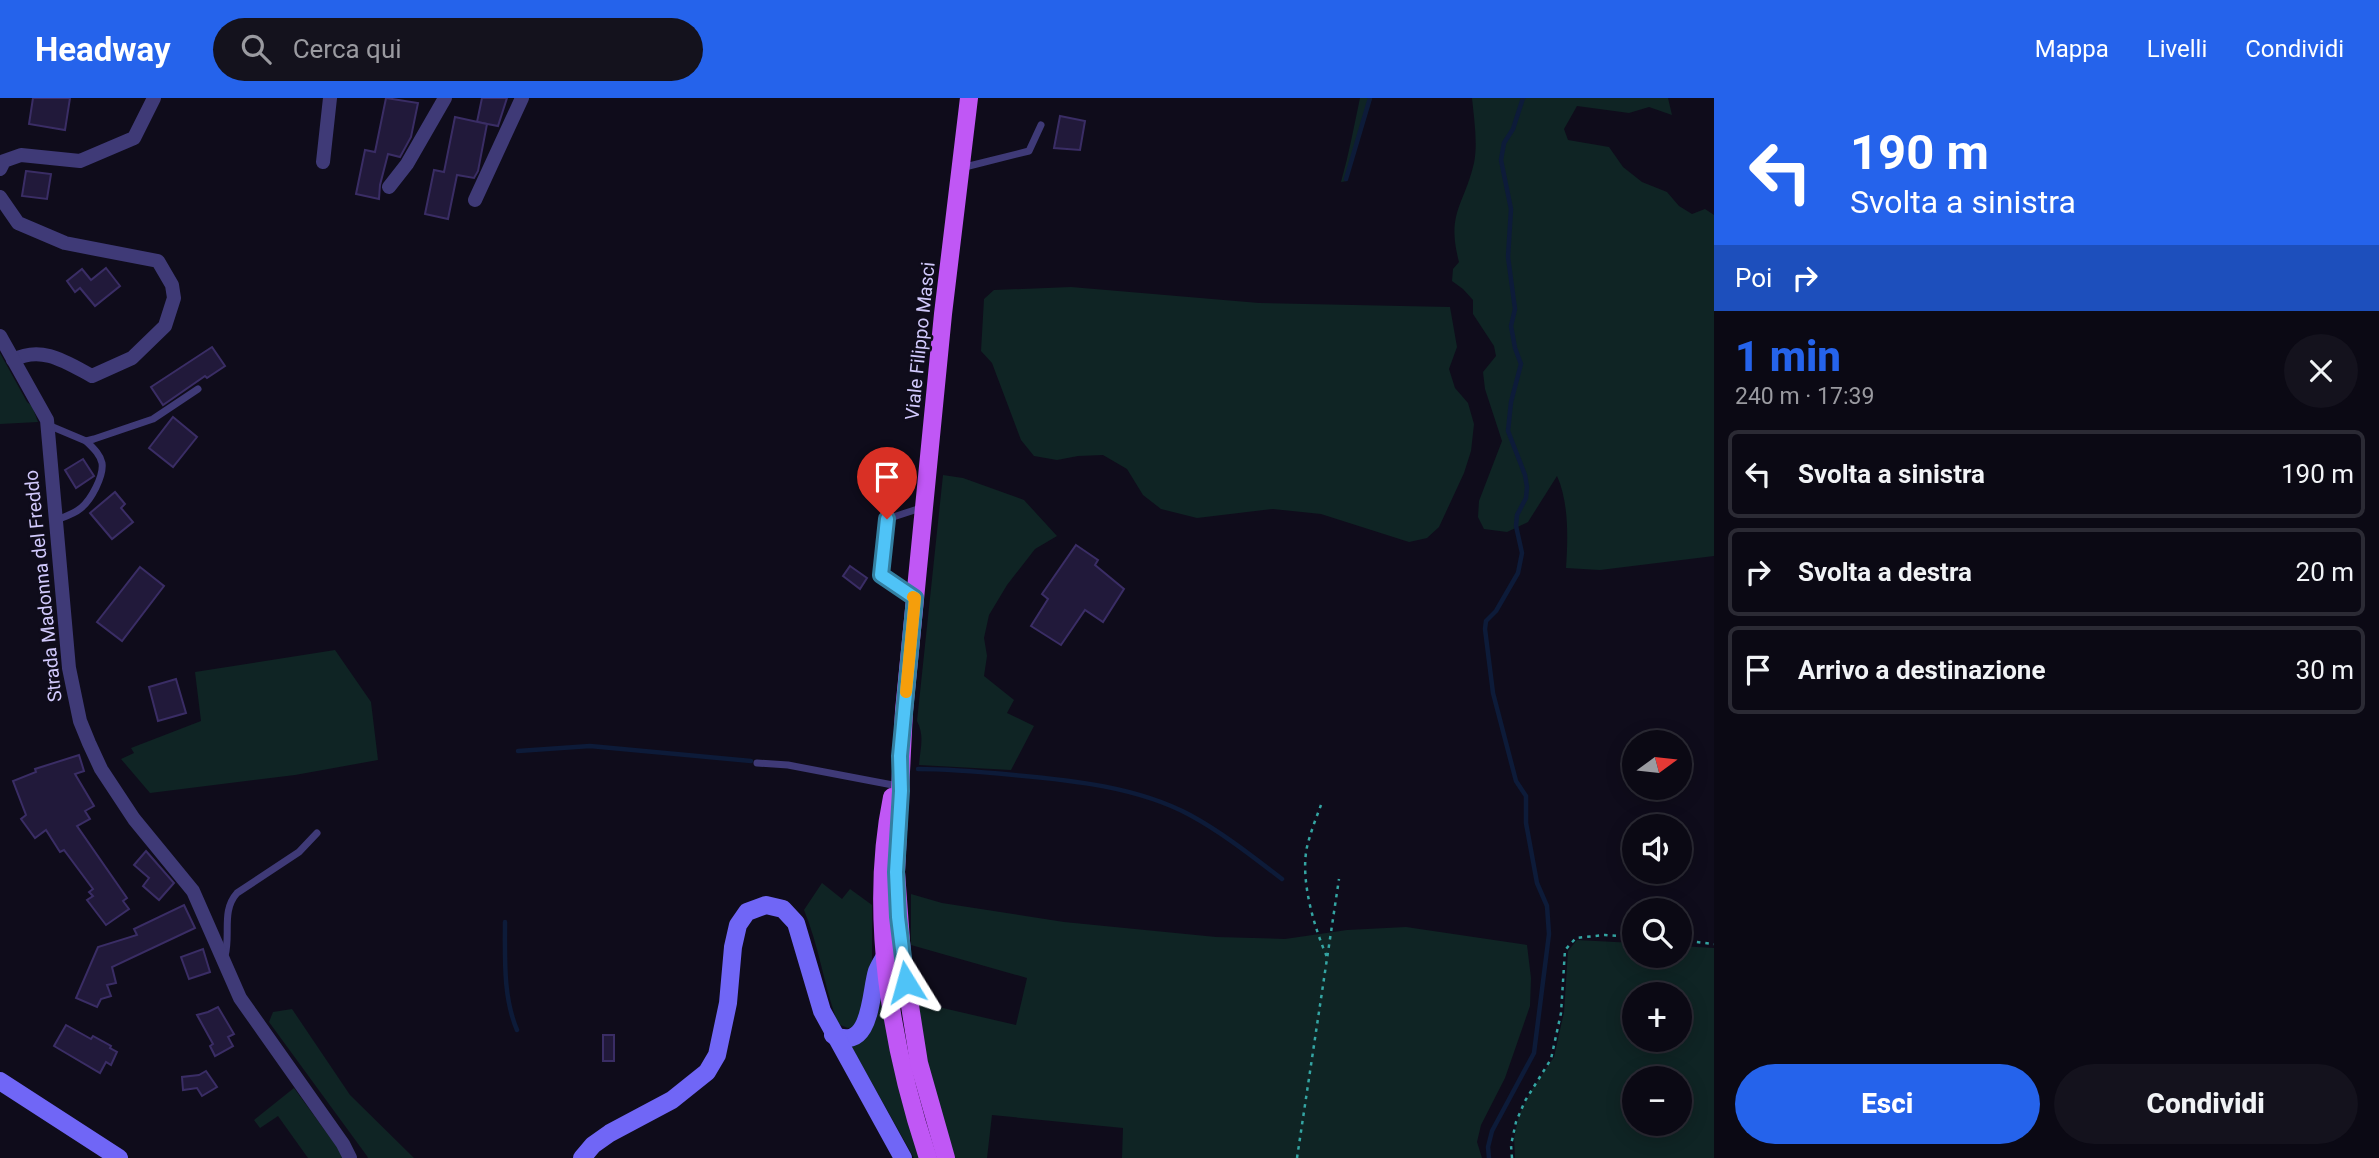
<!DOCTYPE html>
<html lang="it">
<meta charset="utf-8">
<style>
:root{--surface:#0b0914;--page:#14121d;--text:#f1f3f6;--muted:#9a9aa0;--line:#2b2a34;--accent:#2563eb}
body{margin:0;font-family:Roboto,sans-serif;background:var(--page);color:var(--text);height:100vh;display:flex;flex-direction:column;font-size:26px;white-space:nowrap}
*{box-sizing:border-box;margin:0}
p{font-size:23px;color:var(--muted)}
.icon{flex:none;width:38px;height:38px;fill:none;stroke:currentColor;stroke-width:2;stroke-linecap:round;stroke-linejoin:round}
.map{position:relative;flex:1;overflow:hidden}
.sheet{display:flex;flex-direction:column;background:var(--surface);width:665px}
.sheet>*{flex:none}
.banner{background:#2563eb;color:#fff;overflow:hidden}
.needle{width:46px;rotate:75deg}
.controls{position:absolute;left:1622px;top:632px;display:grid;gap:14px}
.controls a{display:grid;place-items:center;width:70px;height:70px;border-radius:50%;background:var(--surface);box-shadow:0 4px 18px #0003,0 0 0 2px var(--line);font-size:35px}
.pin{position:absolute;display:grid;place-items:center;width:60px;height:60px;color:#fff;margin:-72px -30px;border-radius:50% 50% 50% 0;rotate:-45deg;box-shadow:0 0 7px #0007}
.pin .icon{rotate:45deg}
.me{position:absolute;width:77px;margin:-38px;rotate:352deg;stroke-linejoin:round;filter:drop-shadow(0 0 5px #0008)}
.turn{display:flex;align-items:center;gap:24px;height:147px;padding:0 21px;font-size:32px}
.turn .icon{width:91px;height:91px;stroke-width:2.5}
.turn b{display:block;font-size:49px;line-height:60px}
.then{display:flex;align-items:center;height:66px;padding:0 21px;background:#0003;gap:14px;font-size:26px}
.round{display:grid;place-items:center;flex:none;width:74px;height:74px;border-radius:37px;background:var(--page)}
.overview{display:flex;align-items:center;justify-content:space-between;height:119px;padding:0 21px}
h1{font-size:42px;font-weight:800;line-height:52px;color:var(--accent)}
.action{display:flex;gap:14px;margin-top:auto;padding:14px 21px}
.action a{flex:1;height:80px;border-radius:42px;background:var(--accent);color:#fff;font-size:28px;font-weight:800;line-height:80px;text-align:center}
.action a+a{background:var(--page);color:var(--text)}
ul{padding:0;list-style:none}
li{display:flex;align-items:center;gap:21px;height:88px;margin:0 14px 10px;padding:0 7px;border:4px solid var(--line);border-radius:10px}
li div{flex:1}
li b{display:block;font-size:26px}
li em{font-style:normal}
header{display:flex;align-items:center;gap:42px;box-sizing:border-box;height:98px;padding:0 35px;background:var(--accent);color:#fff}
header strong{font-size:33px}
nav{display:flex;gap:38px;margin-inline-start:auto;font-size:24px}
.search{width:490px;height:63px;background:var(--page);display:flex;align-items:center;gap:18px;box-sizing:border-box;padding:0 24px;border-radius:38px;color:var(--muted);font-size:26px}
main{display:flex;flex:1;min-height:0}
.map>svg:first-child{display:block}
.green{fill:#0f2424;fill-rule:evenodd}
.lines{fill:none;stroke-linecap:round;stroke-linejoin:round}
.stream{stroke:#0d1b39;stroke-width:4.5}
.building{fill:#21193a;stroke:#3a2d65;stroke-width:2}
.path{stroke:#34a5a3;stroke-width:2.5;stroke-dasharray:3.5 5;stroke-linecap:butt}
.service{stroke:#3f3a77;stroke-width:7}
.minor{stroke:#3f3a77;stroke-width:14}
.secondary{stroke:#7066f6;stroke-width:18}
.primary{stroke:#c057f5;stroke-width:18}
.route-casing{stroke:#337fa1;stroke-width:18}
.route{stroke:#4fc3f7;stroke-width:12}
.slow{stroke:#f59e0b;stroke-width:12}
.labels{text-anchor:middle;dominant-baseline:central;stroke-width:5;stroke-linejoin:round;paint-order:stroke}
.street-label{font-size:19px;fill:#d1c9fc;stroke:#0f0c1b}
</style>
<header>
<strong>Headway</strong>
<div class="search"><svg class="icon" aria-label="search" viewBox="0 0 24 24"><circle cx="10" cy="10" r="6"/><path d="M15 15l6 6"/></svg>Cerca qui</div>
<nav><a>Mappa</a><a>Livelli</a><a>Condividi</a></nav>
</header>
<main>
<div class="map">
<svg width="1714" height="1060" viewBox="0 0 1714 1060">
<rect width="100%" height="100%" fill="#0f0c1b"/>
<g class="green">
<path d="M1360,0H1372L1347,83L1341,84C1349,56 1354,28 1360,0Z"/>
<path d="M1472,0H1668L1672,17L1649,9L1629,15L1577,8L1564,31L1568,42L1609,49L1623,69L1642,84L1667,94L1679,108L1692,116L1705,111L1714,117V458L1600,472L1566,470C1568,441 1569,404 1557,378L1528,424L1507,434L1484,431L1478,419L1479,403L1502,343L1485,291L1483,274L1496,258L1494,248L1473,216V202L1463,191L1452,183L1453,171L1459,164C1446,115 1464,108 1474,65C1478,45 1474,21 1472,0Z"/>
<path d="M1071,189L1259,205L1450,209L1457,249L1449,271L1455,290L1468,305L1474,326L1471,353L1464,375L1439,429L1427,440L1409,444L1321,416L1273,411L1197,420L1161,411L1143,397L1127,371L1103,357L1078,358L1057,362L1034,358L1021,342L992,265L981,253L984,201L994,192Z"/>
<path d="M0,255L27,304L32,308L38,324L0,326Z"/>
<path d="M943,377L963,380L1024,402L1057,438L1035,451L1007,487L989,517L984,540L987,558L984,578L1014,602L1007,615L1034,628L1011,672L919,667C920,651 925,638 917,623Z"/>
<path d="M335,552L371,604L378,662L295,677L150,695L121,661L134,655L131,650L201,623L195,574Z"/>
<path d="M822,785L842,801L850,791L872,807V876L858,928L848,930L838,926C824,888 819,848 804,812Z"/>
<path d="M911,796L942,805L1064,824L1216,839L1285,841L1347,832L1406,829L1527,847L1531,880L1530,908L1505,980L1481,1027L1477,1044L1482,1060H1122L1123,1030L992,1017L987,1060H955L929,976L917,904L1016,927L1027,880L911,847Z"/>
<path d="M1577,842L1634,845V858H1680V848L1714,850V1060H1515L1514,1040L1519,1017L1531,993L1554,959L1564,914L1568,853ZM1634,896H1680V942H1634ZM1634,980H1680V1026H1634Z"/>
<path d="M881,885L921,1060H914L849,944Z"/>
<path d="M292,911L350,997L414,1060H368L367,1058L269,924L273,914Z"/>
<path d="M294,990L345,1060H308L278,1018L260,1030L254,1022Z"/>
</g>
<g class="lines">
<g class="stream">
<path d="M1346,81L1370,0"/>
<path d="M518,653L590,648L751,663"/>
<path d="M918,671C950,671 982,674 1014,677C1071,682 1138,689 1190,717C1223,735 1252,758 1282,781"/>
<path d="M505,824C505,860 503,899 517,932"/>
<path d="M1489,1060L1488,1049L1492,1033L1534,955L1549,836L1547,808L1537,785L1526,725V698L1516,683L1493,595L1485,531L1486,523L1496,513L1518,475L1522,455L1516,428L1517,417L1526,400L1527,389L1525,377L1508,333L1511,304L1521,266L1515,250L1511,228L1515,211L1508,159L1511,111L1501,62L1504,45L1513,31L1523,0"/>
</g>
</g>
<g class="building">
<path d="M33,0H70L65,32L29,26Z"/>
<path d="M386,0L418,5L411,39L400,59L388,56L380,87L379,101L356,96L365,52L375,54Z"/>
<path d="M482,0H507L498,28L477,24Z"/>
<path d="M1060,18L1085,23L1080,52L1054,50Z"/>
<path d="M455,19L487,26L478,73L474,80L457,77L448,121L425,116L434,72L444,74Z"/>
<path d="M26,73L51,76L47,101L22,98Z"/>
<path d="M106,170L120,188L95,208L80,190L75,194L67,183L82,171L91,182Z"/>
<path d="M212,249L225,268L207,280L205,278L163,307L151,289Z"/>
<path d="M173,319L197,339L173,369L149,350Z"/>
<path d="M83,361L94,378L76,390L65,372Z"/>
<path d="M115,394L125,406L121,410L133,424L112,441L90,415Z"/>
<path d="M1076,447L1098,462L1095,467L1124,491L1103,524L1085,512L1061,547L1031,528L1048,501L1042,496Z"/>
<path d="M850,468L867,480L860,491L843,478Z"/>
<path d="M140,469L164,488L122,543L97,524Z"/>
<path d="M176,581L186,615L158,623L149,589Z"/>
<path d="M79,657L84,673L75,676L94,708L85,713L90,721L77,728L127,800L123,803L129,811L106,827L87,802L93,798L89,794L93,791L64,752L60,754L46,732L35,740L21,721L26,717L13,683L36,674L35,671Z"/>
<path d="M146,753L174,785L159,802L143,788L149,780L134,767Z"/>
<path d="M184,807L195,830L112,869L116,885L107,887L111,898L101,901L97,909L76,900L98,849L137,837L134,831Z"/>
<path d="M203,851L210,874L189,881L181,859Z"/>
<path d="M218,909L234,936L228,939L233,948L215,958L210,948L213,946L197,917L208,914Z"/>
<path d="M66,927L91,941L93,938L111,948L110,950L117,954L111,967L106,964L100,975L54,948Z"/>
<rect x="603" y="937" width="11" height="26"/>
<path d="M206,973L217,989L202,998L197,990L183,992L182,979L199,977Z"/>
</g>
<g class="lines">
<g class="path">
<path d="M1321,707C1316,720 1310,736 1307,749C1300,782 1314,829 1327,859"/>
<path d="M1680,842L1714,846"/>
<path d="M1297,1060L1339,781"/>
<path d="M1512,1060L1511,1047L1516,1024L1525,1003L1551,961L1561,915L1565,852L1576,840L1605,837L1634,839"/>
</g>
<g class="service">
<path d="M961,70L1029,53L1041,27"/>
<path d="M48,327L86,343L94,341L153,321L198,291"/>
<path d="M56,422C64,419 74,416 81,410C91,402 104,378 102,365C100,356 93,350 86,343"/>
<path d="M914,500L882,477L887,421L924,409"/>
<path d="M757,665L788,667L898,688"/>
<path d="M225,858C231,836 221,813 237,795L299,754L317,735"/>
</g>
<g class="minor">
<path d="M323,64L330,0"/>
<path d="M0,71L4,63L21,57L80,63L134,40L154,0"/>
<path d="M389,89L407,66L445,0"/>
<path d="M0,99L18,125L65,145L158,163L172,187L174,200L165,228L132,260L92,278C66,264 42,247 13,262"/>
<path d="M475,102L522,0"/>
<path d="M0,238L47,322L69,570L80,623L89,645L101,671L134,721L193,793L240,900L343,1046L350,1060"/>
</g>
<g class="secondary">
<path d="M833,937C872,955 870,895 877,873C880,866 884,860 888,853"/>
<path d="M0,983L119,1060"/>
<path d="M582,1060L593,1047L610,1035L672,1002L707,974L717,957L728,905L733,849L738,827L747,814L766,807L783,811L796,825L822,913L903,1060"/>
</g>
<g class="primary">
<path d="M892,699C868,815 891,949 928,1060"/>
<path d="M946,1060L919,965L902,857L896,774L904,613L943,216L969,0"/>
</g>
</g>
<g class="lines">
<g class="route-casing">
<path id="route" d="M887,421L881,477L915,500L900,658L901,693L896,774L898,819L906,884"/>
</g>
<use href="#route" class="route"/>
<path class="slow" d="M906,594L915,500L913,499"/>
</g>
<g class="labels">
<g class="street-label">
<text transform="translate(920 243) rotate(-84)">Viale Filippo Masci</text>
<text transform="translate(43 488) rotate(-96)">Strada Madonna del Freddo</text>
</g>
</g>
</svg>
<div class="controls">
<a><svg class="needle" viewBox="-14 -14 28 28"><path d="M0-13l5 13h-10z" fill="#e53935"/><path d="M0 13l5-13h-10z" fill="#9a9aa0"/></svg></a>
<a><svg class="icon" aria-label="sound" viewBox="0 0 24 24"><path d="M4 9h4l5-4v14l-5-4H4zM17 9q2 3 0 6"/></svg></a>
<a><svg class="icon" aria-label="search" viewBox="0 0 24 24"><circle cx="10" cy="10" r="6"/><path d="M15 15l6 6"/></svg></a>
<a>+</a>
<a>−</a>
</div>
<div class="pin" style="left:887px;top:421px;background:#d93025"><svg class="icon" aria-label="arrive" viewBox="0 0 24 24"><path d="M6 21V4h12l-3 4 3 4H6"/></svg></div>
<svg class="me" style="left:906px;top:884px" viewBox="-20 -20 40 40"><path d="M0-17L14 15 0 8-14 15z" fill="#4fc3f7" stroke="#fff" stroke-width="4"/></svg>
</div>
<section class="sheet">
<div class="banner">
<div class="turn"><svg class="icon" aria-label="left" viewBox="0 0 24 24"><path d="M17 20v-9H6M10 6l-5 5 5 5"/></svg><div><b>190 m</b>Svolta a sinistra</div></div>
<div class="then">Poi<svg class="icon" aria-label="right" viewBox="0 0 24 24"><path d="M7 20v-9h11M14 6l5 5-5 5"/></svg></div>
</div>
<div class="overview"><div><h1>1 min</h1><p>240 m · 17:39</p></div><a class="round"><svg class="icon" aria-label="close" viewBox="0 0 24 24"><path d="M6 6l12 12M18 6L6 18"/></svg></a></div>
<ul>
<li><svg class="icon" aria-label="left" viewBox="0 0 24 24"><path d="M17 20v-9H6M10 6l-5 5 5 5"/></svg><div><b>Svolta a sinistra</b></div><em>190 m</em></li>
<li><svg class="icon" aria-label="right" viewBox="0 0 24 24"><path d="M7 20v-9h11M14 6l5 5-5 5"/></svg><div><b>Svolta a destra</b></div><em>20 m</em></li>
<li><svg class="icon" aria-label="arrive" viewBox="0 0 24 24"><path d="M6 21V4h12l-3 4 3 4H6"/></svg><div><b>Arrivo a destinazione</b></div><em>30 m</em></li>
</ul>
<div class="action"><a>Esci</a><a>Condividi</a></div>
</section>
</main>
